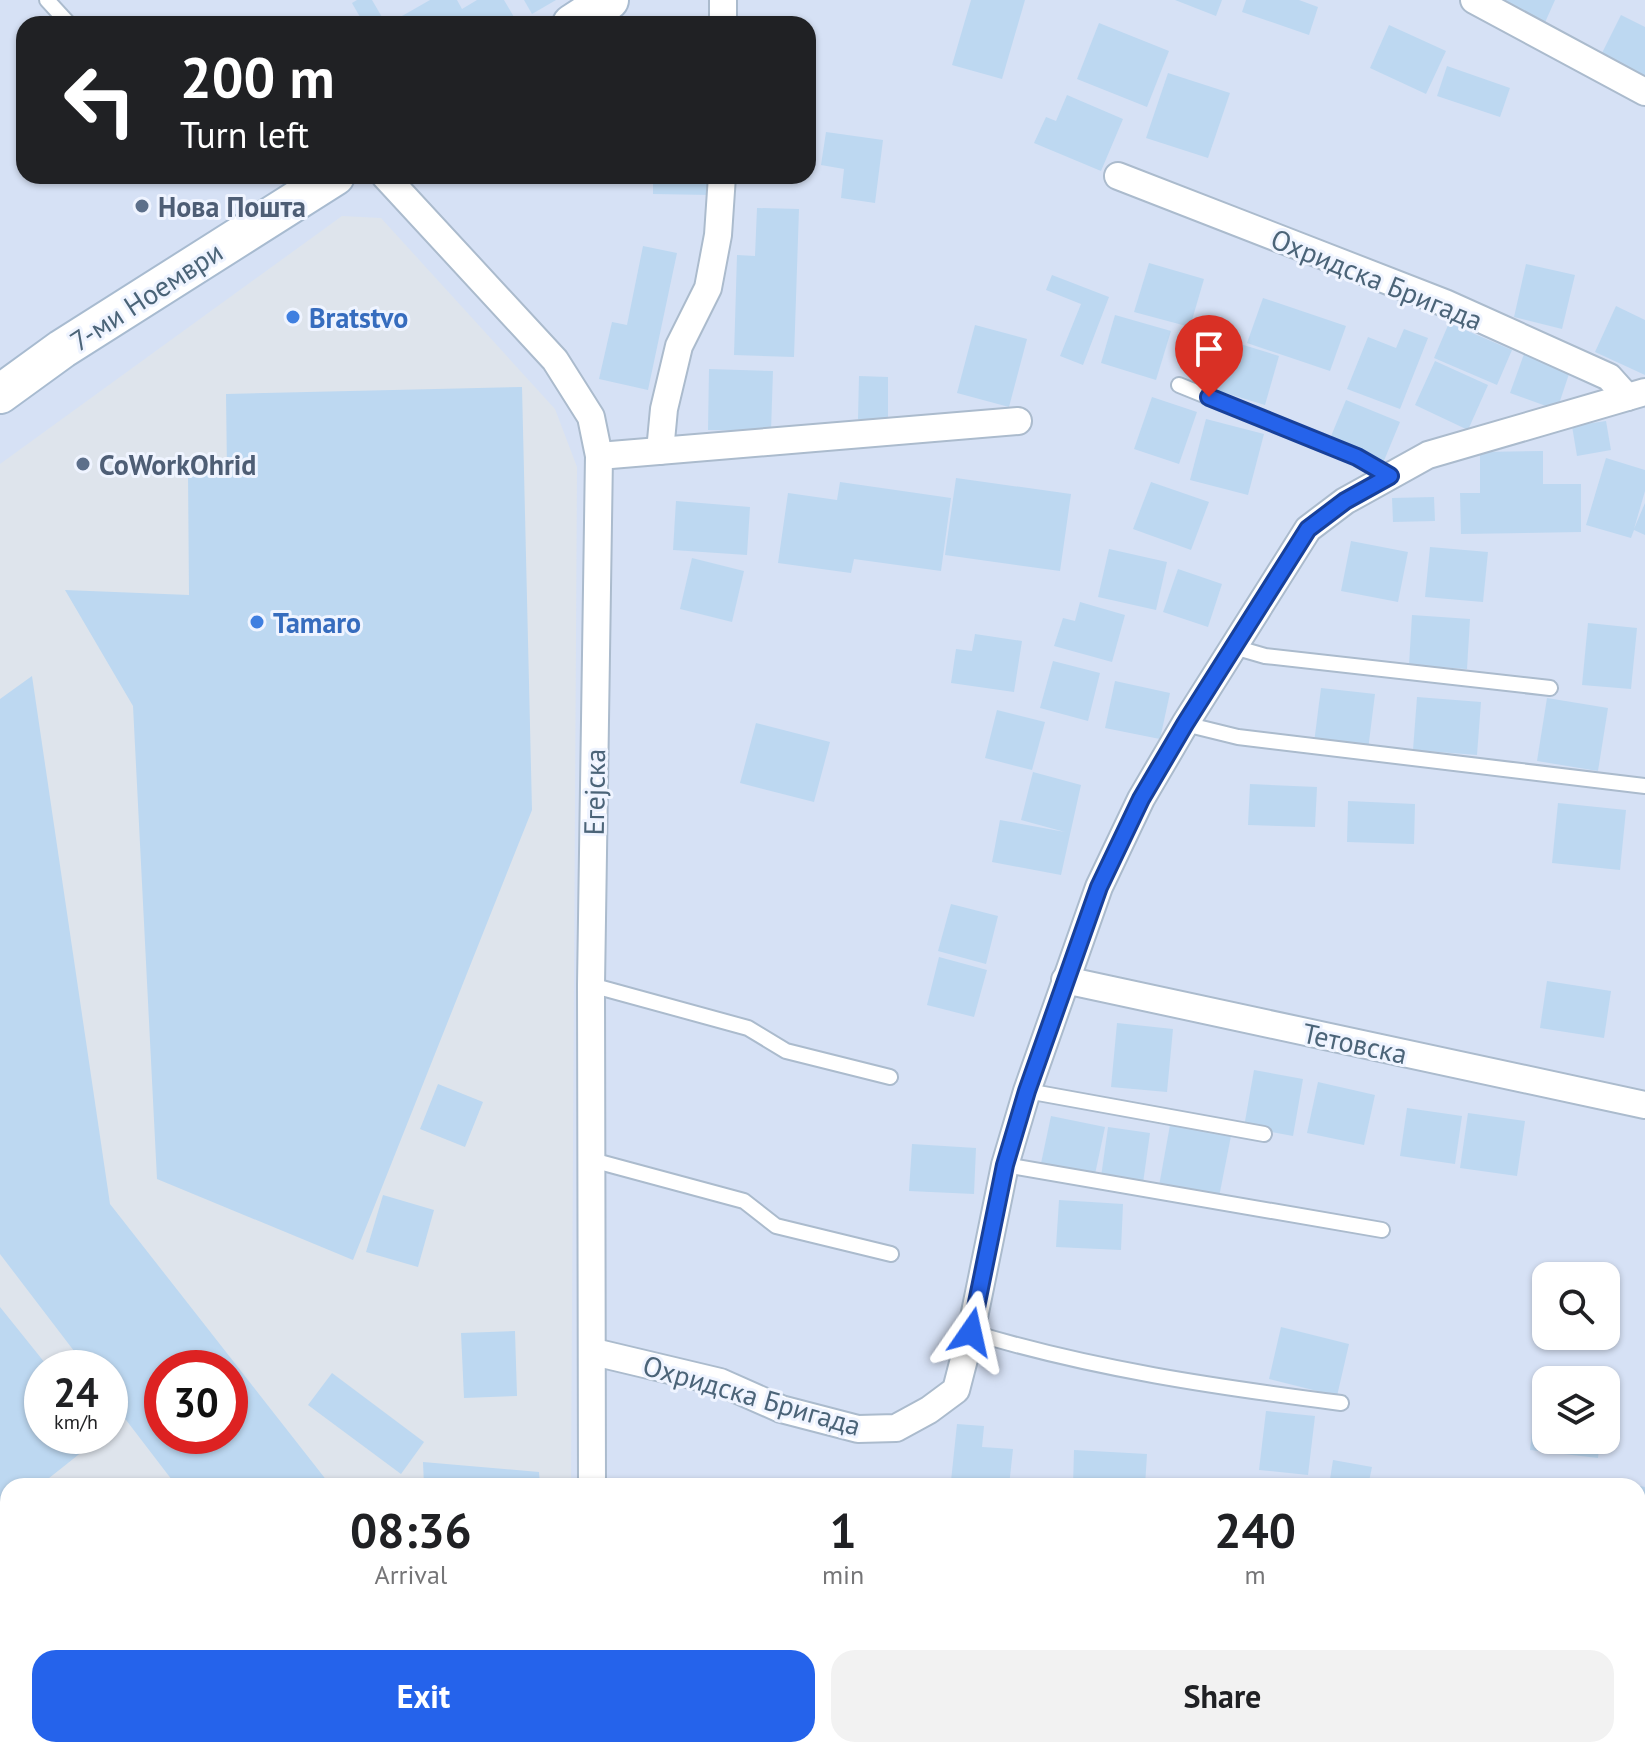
<!DOCTYPE html>
<meta charset="utf-8">
<style>
:root{--surface:#fff;--page:#f2f2f2;--text:#202124;--muted:#757577;--accent:#2563eb}
body{margin:0;font-family:"PT Sans",sans-serif;background:var(--page);color:var(--text);height:100vh;display:flex;flex-direction:column;font-size:30px;white-space:nowrap}
*{box-sizing:border-box;margin:0}
p{font-size:26px;color:var(--muted)}
.icon{flex:none;width:44px;height:44px;fill:none;stroke:currentColor;stroke-width:2;stroke-linecap:round;stroke-linejoin:round}
.map{position:relative;flex:1;overflow:hidden}
.details{position:absolute;left:0px;top:1478px;width:1646px;height:280px;display:flex;flex-direction:column;background:var(--surface);border-radius:24px 24px 0 0;box-shadow:0 2px 6px #0004}
.details>*{flex:none}
.guide{position:absolute;left:16px;top:16px;width:800px;height:168px;border-radius:24px;box-shadow:0 2px 6px #0004;background:#202124;color:#fff;overflow:hidden}
.tools{position:absolute;left:1532px;top:1262px;display:grid;gap:16px}
.tools a{display:grid;place-items:center;width:88px;height:88px;border-radius:16px;background:var(--surface);box-shadow:0 2px 6px #0004;font-size:40px}
.speed{position:absolute;left:24px;top:1350px;display:flex;gap:16px;font-size:40px;font-weight:700;text-align:center}
.speed>*{display:grid;place-content:center;width:104px;height:104px;border-radius:50%;background:var(--surface);box-shadow:0 2px 6px #0004;line-height:1}
.speed small{font-size:20px;font-weight:400}
.speed .limit{border:12px solid #d22;background:#fff;color:#111}
.pin{position:absolute;display:grid;place-items:center;width:68px;height:68px;color:#fff;margin:-82px -34px;border-radius:50% 50% 50% 0;rotate:-45deg;box-shadow:0 0 8px #0007}
.pin .icon{rotate:45deg}
.me{position:absolute;width:88px;margin:-44px;rotate:11deg;stroke-linejoin:round;filter:drop-shadow(0 0 6px #0008)}
.turn{display:flex;align-items:center;gap:28px;height:168px;padding:0 32px;font-size:36px}
.turn .icon{width:104px;height:104px;stroke-width:2.5}
.turn b{display:block;font-size:56px;line-height:68px}
.eta{display:flex;justify-content:space-evenly;align-items:center;height:136px;text-align:center}
.eta b{font-size:48px;font-weight:700;line-height:56px}
.button{display:flex;gap:16px;margin-top:auto;padding:16px 32px}
.button a{flex:1;height:92px;border-radius:24px;background:var(--accent);color:#fff;font-size:32px;font-weight:700;line-height:92px;text-align:center}
.button a+a{background:var(--page);color:var(--text)}
.map>svg:first-child{display:block}
.residential{fill:#d6e1f5;fill-rule:evenodd}
.industrial{fill:#dee4ec;fill-rule:evenodd}
.building{fill:#bdd8f1;fill-rule:evenodd}
.lines{fill:none;stroke-linecap:round;stroke-linejoin:round}
.lane-casing{stroke:#abbbcd;stroke-width:18}
.street-casing{stroke:#abbbcd;stroke-width:30}
.secondary-casing{stroke:#a8bbd0;stroke-width:42}
.lane{stroke:#fff;stroke-width:14}
.street{stroke:#fff;stroke-width:26}
.secondary{stroke:#fff;stroke-width:38}
.route-casing{stroke:#184099;stroke-width:20}
.route{stroke:#2563eb;stroke-width:14}
.service-dot{fill:#5c6f8a;stroke:#eff4ff;stroke-width:3}
.shop-dot{fill:#3f7fe0;stroke:#eff4ff;stroke-width:3}
.labels{text-anchor:middle;dominant-baseline:central;stroke-width:6;stroke-linejoin:round;paint-order:stroke}
.service-label{font-size:28px;font-weight:bold;fill:#4e5e75;stroke:#eff4ff;text-anchor:start}
.street-label{font-size:28px;fill:#4b6478;stroke:#eff4ff}
.shop-label{font-size:28px;font-weight:bold;fill:#366cbe;stroke:#eff4ff;text-anchor:start}
</style>
<div class="map">
<svg width="1645" height="1758" viewBox="0 0 1645 1758">
<rect width="100%" height="100%" fill="#e8eefd"/>
<path class="residential" d="M0,0H1645V1758H0ZM24,24H808V176H24ZM1546,1276H1606V1336H1546ZM42,1368H110V1436H42ZM162,1368H230V1436H162ZM1546,1380H1606V1440H1546ZM8,1486H1638V1750H8Z"/>
<path class="industrial" d="M342,216L381,218L555,409L577,467L571,1486H8V1750H569V1758H0V464ZM42,1368H110V1436H42ZM162,1368H230V1436H162Z"/>
<g class="building">
<path d="M357,0H372L386,24H364L352,3Z"/>
<path d="M430,0H457L462,9L477,0H504L518,24H388Z"/>
<path d="M524,0H556L532,14Z"/>
<path d="M971,0H1025L1002,79L952,65Z"/>
<path d="M1175,0H1222L1216,16Z"/>
<path d="M1246,0H1299L1318,7L1309,35L1242,12Z"/>
<path d="M1485,0H1555L1543,27Z"/>
<path d="M1621,15L1645,27V80L1600,57Z"/>
<path d="M688,19V24H640V22Z"/>
<path d="M1099,23L1169,51L1147,107L1077,79Z"/>
<path d="M1389,25L1446,51L1426,94L1370,68Z"/>
<path d="M808,27H812L811,147H808Z"/>
<path d="M1447,66L1510,88L1500,117L1437,96Z"/>
<path d="M1168,73L1230,93L1208,158L1146,138Z"/>
<path d="M1067,95L1123,119L1101,171L1034,143L1046,117L1056,121Z"/>
<path d="M826,132L883,140L875,203L841,198L844,169L821,165Z"/>
<path d="M653,176H712V195L653,194Z"/>
<path d="M757,208L799,209L794,357L734,355L737,255L755,256Z"/>
<path d="M643,246L677,253L648,390L599,379L612,322L627,325Z"/>
<path d="M1149,263L1204,279L1190,327L1134,312Z"/>
<path d="M1526,264L1575,275L1562,329L1514,317Z"/>
<path d="M1052,275L1109,297L1083,365L1060,356L1081,304L1046,290Z"/>
<path d="M1263,298L1346,326L1330,371L1247,343Z"/>
<path d="M1616,306L1645,320V375L1595,352Z"/>
<path d="M1115,315L1171,331L1156,380L1101,363Z"/>
<path d="M1449,323L1512,350L1497,385L1434,358Z"/>
<path d="M975,325L1027,339L1009,407L957,393Z"/>
<path d="M1404,329L1428,338L1400,409L1347,389L1368,337L1396,348Z"/>
<path d="M1224,339L1279,356L1265,405L1209,388Z"/>
<path d="M1524,354L1570,371L1557,410L1510,393Z"/>
<path d="M1435,361L1488,385L1468,430L1415,405Z"/>
<path d="M709,369L773,371L771,431L708,430Z"/>
<path d="M859,376L888,377V420L858,419Z"/>
<path d="M522,387L532,810L353,1260L157,1179L133,706L65,590L189,595L188,473L227,471L226,394Z"/>
<path d="M1152,397L1197,412L1179,464L1134,449Z"/>
<path d="M1346,400L1400,422L1383,463L1329,441Z"/>
<path d="M1206,419L1264,434L1248,495L1190,480Z"/>
<path d="M1606,421L1611,450L1577,456L1572,426Z"/>
<path d="M1543,451V484H1581V532L1461,534L1460,493H1480V452Z"/>
<path d="M1606,458L1645,470V491L1634,529L1645,503V535L1634,530L1631,538L1586,525Z"/>
<path d="M956,478L1071,494L1060,571L945,555Z"/>
<path d="M840,482L951,498L941,571L854,559L851,573L778,563L788,493L837,500Z"/>
<path d="M1151,482L1209,502L1191,550L1133,529Z"/>
<path d="M1434,497L1435,521L1393,522L1392,498Z"/>
<path d="M676,501L750,507L747,555L673,550Z"/>
<path d="M1351,541L1408,552L1398,602L1341,591Z"/>
<path d="M1430,547L1488,552L1483,602L1425,597Z"/>
<path d="M1109,549L1167,562L1156,610L1098,597Z"/>
<path d="M692,558L744,571L732,622L680,609Z"/>
<path d="M1178,569L1222,584L1208,627L1163,612Z"/>
<path d="M1080,602L1125,615L1112,662L1054,646L1063,618L1075,621Z"/>
<path d="M1412,615L1470,619L1467,669L1409,665Z"/>
<path d="M1588,623L1637,628L1631,689L1582,685Z"/>
<path d="M975,634L1022,641L1014,692L951,683L956,649L972,651Z"/>
<path d="M1053,661L1100,673L1088,721L1040,708Z"/>
<path d="M32,676L110,1204L331,1486H164L172,1480L110,1399V1368H87L0,1254V699ZM162,1368H230V1436H162Z"/>
<path d="M1115,681L1170,693L1160,739L1105,728Z"/>
<path d="M1321,688L1375,694L1368,750L1314,743Z"/>
<path d="M1417,697L1481,702L1477,755L1413,750Z"/>
<path d="M1547,698L1608,708L1598,771L1537,761Z"/>
<path d="M997,710L1045,722L1032,770L985,758Z"/>
<path d="M756,723L830,742L814,802L740,783Z"/>
<path d="M1033,772L1081,785L1061,875L992,862L1000,820L1065,832L1021,820Z"/>
<path d="M1250,784L1317,787L1315,827L1248,825Z"/>
<path d="M1348,801L1415,804L1414,844L1347,842Z"/>
<path d="M1558,803L1626,810L1620,870L1552,863Z"/>
<path d="M951,904L998,916L986,964L938,951Z"/>
<path d="M939,957L987,970L974,1017L927,1005Z"/>
<path d="M1547,981L1611,991L1604,1038L1540,1028Z"/>
<path d="M1117,1023L1173,1029L1167,1092L1111,1087Z"/>
<path d="M1254,1070L1303,1079L1293,1136L1244,1127Z"/>
<path d="M1318,1082L1375,1095L1364,1145L1307,1133Z"/>
<path d="M438,1084L483,1102L465,1147L420,1129Z"/>
<path d="M1407,1108L1462,1116L1455,1164L1400,1156Z"/>
<path d="M1468,1113L1525,1121L1517,1176L1460,1168Z"/>
<path d="M1051,1116L1105,1127L1094,1179L1040,1168Z"/>
<path d="M1170,1125L1231,1136L1219,1197L1159,1186Z"/>
<path d="M1108,1127L1150,1133L1143,1183L1101,1177Z"/>
<path d="M912,1144L976,1148L974,1194L909,1191Z"/>
<path d="M383,1195L434,1210L418,1267L366,1252Z"/>
<path d="M1059,1200L1123,1204L1121,1250L1056,1247Z"/>
<path d="M0,1307L49,1368H42V1436H102L39,1486H8V1510L0,1516Z"/>
<path d="M1281,1327L1349,1344L1337,1396L1269,1379Z"/>
<path d="M515,1331L517,1396L464,1398L461,1333Z"/>
<path d="M332,1373L424,1442L401,1474L308,1405Z"/>
<path d="M1537,1387L1546,1388V1440H1600L1598,1458L1530,1450Z"/>
<path d="M1266,1411L1315,1416L1308,1475L1259,1470Z"/>
<path d="M957,1424L984,1426L982,1447L1013,1449L1009,1486L951,1481Z"/>
<path d="M1074,1450L1147,1454L1145,1486H1073Z"/>
<path d="M1333,1460L1372,1467L1368,1486H1329Z"/>
<path d="M423,1462L539,1472L540,1486H424Z"/>
<path d="M1640,1486L1645,1487V1545L1638,1544Z"/>
<rect x="91" y="1750" width="397" height="8"/>
<rect x="622" y="1750" width="203" height="8"/>
<path d="M1067,1750H1126L1125,1758H1066Z"/>
</g>
<g class="lines">
<g class="lane-casing">
<g id="lane">
<path d="M47,0L69,24"/>
<path d="M1179,385L1357,457L1390,476"/>
<path d="M1234,647L1265,656L1550,688"/>
<path d="M1185,724L1238,737L1645,786"/>
<path d="M591,985L748,1028L786,1051L890,1077"/>
<path d="M1027,1091L1264,1134"/>
<path d="M592,1160L744,1201L776,1226L891,1254"/>
<path d="M1005,1165L1382,1230"/>
<path d="M971,1332C1092,1369 1216,1387 1341,1403"/>
</g>
</g>
<g class="street-casing">
<g id="street">
<path d="M723,0V24"/>
<path d="M1474,0L1645,92"/>
<path d="M385,176L555,360L591,417L599,456L591,985L592,1486"/>
<path d="M1118,176L1445,303L1609,377L1627,397"/>
<path d="M660,451L664,409L679,346L708,288L718,235L722,176"/>
<path d="M599,456L1018,421"/>
<path d="M1065,980L1645,1105"/>
<path d="M594,1352L720,1382L781,1409L858,1429L896,1428L929,1410L956,1390L971,1332L1005,1165L1027,1091L1099,887L1141,799L1185,724L1308,529L1345,501L1428,455L1645,392"/>
<path d="M1638,1551L1645,1552"/>
<path d="M977,1755L996,1758"/>
<path d="M589,1758V1750"/>
</g>
</g>
<g class="secondary-casing">
<g id="secondary">
<path d="M572,24L609,0"/>
<path d="M0,394L62,349L335,176"/>
</g>
</g>
<use href="#lane" class="lane"/>
<use href="#street" class="street"/>
<use href="#secondary" class="secondary"/>
</g>
<g class="lines">
<g class="route-casing">
<path id="route" d="M971,1332L1005,1165L1027,1091L1099,887L1141,799L1185,724L1308,529L1345,501L1390,476L1357,457L1209,397"/>
</g>
<use href="#route" class="route"/>
</g>
<g class="service-dot">
<circle cx="142" cy="206" r="8"/>
<circle cx="83" cy="464" r="8"/>
</g>
<g class="shop-dot">
<circle cx="293" cy="317" r="8"/>
<circle cx="257" cy="622" r="8"/>
</g>
<g class="labels">
<g class="service-label">
<text x="158" y="206">Нова Пошта</text>
<text x="99" y="464">CoWorkOhrid</text>
</g>
<g class="street-label">
<text transform="translate(1377 279) rotate(22)">Охридска Бригада</text>
<text transform="translate(146 296) rotate(-33)">7-ми Ноември</text>
<text transform="translate(594 792) rotate(-89)">Егејска</text>
<text transform="translate(1355 1043) rotate(12)">Тетовска</text>
<text transform="translate(752 1395) rotate(16)">Охридска Бригада</text>
</g>
<g class="shop-label">
<text x="309" y="317">Bratstvo</text>
<text x="273" y="622">Tamaro</text>
</g>
</g>
</svg>
<div class="tools">
<a><svg class="icon" aria-label="search" viewBox="0 0 24 24"><circle cx="10" cy="10" r="6"/><path d="M15 15l6 6"/></svg></a>
<a><svg class="icon" aria-label="layers" viewBox="0 0 24 24"><path d="M12 4l9 5-9 5-9-5zM3 14l9 5 9-5"/></svg></a>
</div>
<div class="speed"><div>24<small>km/h</small></div><div class="limit">30</div></div>
<div class="pin" style="left:1209px;top:397px;background:#d93025"><svg class="icon" aria-label="arrive" viewBox="0 0 24 24"><path d="M6 21V4h12l-3 4 3 4H6"/></svg></div>
<svg class="me" style="left:971px;top:1332px" viewBox="-20 -20 40 40"><path d="M0-17L14 15 0 8-14 15z" fill="#2563eb" stroke="#fff" stroke-width="4"/></svg>
<div class="guide">
<div class="turn"><svg class="icon" aria-label="left" viewBox="0 0 24 24"><path d="M17 20v-9H6M10 6l-5 5 5 5"/></svg><div><b>200 m</b>Turn left</div></div>
</div>
<section class="details">
<div class="eta">
<div><b>08:36</b><p>Arrival</p></div>
<div><b>1</b><p>min</p></div>
<div><b>240</b><p>m</p></div>
</div>
<div class="button"><a>Exit</a><a>Share</a></div>
</section>
</div>
